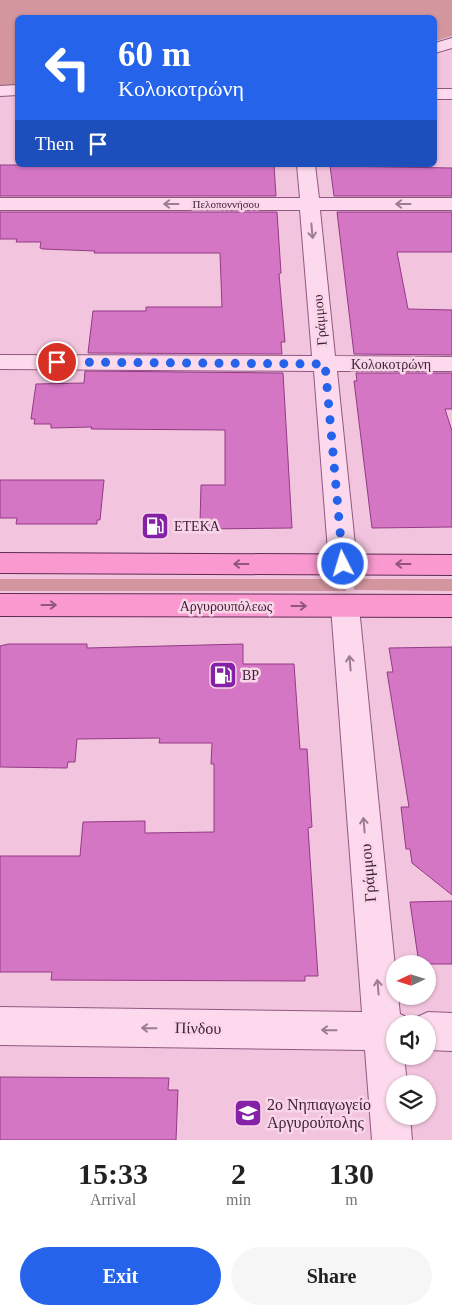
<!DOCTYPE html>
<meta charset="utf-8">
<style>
:root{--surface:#fff;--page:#f6f6f6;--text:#222;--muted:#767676;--accent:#2563eb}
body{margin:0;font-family:Georgia,serif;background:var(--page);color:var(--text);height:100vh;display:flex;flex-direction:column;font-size:19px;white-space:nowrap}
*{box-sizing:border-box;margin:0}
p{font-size:16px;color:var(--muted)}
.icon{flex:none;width:28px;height:28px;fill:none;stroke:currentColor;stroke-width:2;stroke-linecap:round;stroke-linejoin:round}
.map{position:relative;height:1140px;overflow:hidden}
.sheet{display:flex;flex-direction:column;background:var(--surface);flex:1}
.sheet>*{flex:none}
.banner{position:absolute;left:15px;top:15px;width:422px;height:152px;border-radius:8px;box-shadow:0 1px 4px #0004;background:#2563eb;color:#fff;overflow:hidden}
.needle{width:32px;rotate:266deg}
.buttons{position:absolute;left:386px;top:955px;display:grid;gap:10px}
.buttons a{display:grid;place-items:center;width:50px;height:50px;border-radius:50%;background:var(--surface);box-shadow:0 1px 4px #0004;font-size:25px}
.pin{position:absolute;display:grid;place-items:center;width:42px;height:42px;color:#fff;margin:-21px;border:2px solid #fff;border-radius:50%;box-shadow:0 1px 5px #0007}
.me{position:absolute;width:55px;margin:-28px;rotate:355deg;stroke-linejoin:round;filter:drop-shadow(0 0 4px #0008)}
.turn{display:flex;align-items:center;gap:18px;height:105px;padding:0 20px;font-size:22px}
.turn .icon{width:65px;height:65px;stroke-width:2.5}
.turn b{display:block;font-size:35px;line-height:42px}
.then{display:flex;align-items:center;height:48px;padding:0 20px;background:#0003;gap:10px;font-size:19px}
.eta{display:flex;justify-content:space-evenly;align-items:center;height:85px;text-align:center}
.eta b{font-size:30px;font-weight:600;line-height:35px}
.action{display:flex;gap:10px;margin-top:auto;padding:10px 20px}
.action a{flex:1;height:58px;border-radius:30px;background:var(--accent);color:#fff;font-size:20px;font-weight:600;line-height:58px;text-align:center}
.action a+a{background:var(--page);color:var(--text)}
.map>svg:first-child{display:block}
.green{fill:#d3969e}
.building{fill:#d576c5;stroke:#923b85}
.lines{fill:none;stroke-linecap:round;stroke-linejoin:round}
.minor-casing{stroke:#905880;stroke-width:2}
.major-casing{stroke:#5e2c53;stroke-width:2}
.minor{fill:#fcd9ec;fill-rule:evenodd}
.major{fill:#f999cf;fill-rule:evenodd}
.oneway{stroke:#9d7c92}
.oneway2{stroke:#92557b}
.route{stroke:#2563eb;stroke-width:9;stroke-dasharray:0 16.2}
.labels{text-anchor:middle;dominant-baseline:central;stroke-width:5;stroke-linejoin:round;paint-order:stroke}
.far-street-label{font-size:11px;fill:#3e1e37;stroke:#f9d5e8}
.street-label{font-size:14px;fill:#3e1e37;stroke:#f9d5e8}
.poi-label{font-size:14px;fill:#3e1e37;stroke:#f9d5e8;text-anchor:start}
.near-street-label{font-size:16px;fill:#3e1e37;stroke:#f9d5e8}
.near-poi-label{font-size:16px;fill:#3e1e37;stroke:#f9d5e8;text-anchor:start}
</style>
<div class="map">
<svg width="452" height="1140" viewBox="0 0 452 1140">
<rect width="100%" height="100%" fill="#f3c4de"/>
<g class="green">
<path d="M0,0H452V36L435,41V18H18L17,85L0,87Z"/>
<path d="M0,579H344L346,591H0Z"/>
<path d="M353,579H452V591L354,590Z"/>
</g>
<g class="building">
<path d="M0,165H274L276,196H0Z"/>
<path d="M330,166L452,168V196H334Z"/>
<path d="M0,212H277L281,273L279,274L285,342H281L282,354L88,353L93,311H146V307H222L220,253H94L95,251L43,249L40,248L41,242H16L17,239H0Z"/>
<path d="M337,212H452V252H397L408,309L452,310V355L354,354Z"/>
<path d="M85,371L283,373L292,528L206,529L205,524H200L201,485H225V430L91,429L92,427L51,428V424H34L35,419H31L36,384L84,383Z"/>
<path d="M356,373H452V409H445L452,431V527L372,528L354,381H357Z"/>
<path d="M0,480H104L100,520H97V524H16L17,518H0Z"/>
<path d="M8,644H87V648L243,644V664H294L300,749H307L312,827L308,828L318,976H305V981L51,980L52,972H0V856H80L83,822L145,821V833L214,832V764H211L212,743H159L160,738L77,739L75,762H68L67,768L0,767V646Z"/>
<path d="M452,647V895L412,863L410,849H406L401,807H409L387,672H393L389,648Z"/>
<path d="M452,901V964H419L410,902Z"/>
<path d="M0,1077L169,1078L168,1090H178L176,1140H0Z"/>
</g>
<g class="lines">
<g class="minor-casing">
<g id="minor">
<path d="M452,38V48L435,53V43Z"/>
<path d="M18,85V95L0,96V86Z"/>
<rect x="435" y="89" width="17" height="10"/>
<path d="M297,165H315L319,198H452V210H320L335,356L452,357V371H337L357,564L353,571L343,574L333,571L329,564L314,371L0,369V355L312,356L300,210H0V198H300Z"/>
<path d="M345,596L355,599L359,607L395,967V996H398L400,1014L408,1018L411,1024H395V1056H404L407,1084H395V1116H410L412,1140H372L365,1050L0,1045V1007L362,1012L331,607L335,599Z"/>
<path d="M428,1012L452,1013V1051L428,1050V1024H412L415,1018Z"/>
</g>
</g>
<g class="major-casing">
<g id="major">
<path d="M0,553L452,555V575L0,573Z"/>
<path d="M0,594L452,595V617L0,616Z"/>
</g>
</g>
<use href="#minor" class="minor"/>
<use href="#major" class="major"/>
</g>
<defs><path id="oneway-shaft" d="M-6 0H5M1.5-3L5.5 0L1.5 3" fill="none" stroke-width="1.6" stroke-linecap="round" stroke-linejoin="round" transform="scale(1.25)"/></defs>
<g class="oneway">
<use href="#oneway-shaft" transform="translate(171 204) rotate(-180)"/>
<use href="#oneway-shaft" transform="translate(403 204) rotate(-180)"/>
<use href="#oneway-shaft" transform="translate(312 231) rotate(85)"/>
<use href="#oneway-shaft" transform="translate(350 663) rotate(-95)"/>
<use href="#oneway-shaft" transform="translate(364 825) rotate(-95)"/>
<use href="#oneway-shaft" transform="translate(378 987) rotate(-95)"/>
<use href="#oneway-shaft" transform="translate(149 1028) rotate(-179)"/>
<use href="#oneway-shaft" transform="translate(329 1030) rotate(-179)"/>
</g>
<g class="oneway2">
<use href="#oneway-shaft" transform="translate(241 564) rotate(-180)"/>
<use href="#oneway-shaft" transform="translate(403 564) rotate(-180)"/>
<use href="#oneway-shaft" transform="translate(49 605)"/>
<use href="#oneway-shaft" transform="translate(299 606)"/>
</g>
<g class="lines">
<path class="route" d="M57,362L325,364L343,564"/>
</g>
<defs>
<g id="fuel-square" transform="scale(1.4375)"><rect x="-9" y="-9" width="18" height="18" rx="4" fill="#8421a6" stroke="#f9d5e8"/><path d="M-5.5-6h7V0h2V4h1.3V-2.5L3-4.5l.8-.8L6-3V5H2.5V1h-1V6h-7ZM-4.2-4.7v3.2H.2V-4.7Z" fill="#fff"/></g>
<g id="school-square" transform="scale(1.4375)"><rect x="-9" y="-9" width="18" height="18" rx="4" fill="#8421a6" stroke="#f9d5e8"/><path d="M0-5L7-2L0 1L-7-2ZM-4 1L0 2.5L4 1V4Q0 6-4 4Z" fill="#fff"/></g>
</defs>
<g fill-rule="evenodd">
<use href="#fuel-square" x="155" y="526"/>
<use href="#fuel-square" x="223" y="675"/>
<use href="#school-square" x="248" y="1113"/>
</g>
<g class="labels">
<g class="far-street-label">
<text x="226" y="204">Πελοποννήσου</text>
</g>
<g class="street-label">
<text transform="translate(320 320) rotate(-95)">Γράμμου</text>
<text x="391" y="364">Κολοκοτρώνη</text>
<text x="226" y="606">Αργυρουπόλεως</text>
</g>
<g class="poi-label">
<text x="174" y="526">ΕΤΕΚΑ</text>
<text x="242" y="675">BP</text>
</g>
<g class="near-street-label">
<text transform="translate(368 873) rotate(-95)">Γράμμου</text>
<text transform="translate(198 1028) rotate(1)">Πίνδου</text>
</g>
<g class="near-poi-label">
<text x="267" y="1104">2ο Νηπιαγωγείο<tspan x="267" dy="18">Αργυρούπολης</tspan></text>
</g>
</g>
</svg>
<div class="buttons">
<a><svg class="needle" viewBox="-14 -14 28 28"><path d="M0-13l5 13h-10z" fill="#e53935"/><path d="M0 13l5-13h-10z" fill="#767676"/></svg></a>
<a><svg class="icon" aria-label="sound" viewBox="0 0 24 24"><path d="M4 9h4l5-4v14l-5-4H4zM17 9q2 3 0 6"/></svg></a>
<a><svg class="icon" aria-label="layers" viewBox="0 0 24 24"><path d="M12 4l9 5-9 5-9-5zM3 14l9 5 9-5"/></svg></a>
</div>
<div class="pin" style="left:57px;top:362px;background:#d93025"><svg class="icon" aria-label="arrive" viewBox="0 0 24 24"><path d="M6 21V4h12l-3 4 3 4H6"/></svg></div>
<svg class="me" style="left:343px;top:564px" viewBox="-20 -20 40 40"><circle r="17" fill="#2563eb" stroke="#fff" stroke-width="3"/><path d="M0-11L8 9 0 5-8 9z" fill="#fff"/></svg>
<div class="banner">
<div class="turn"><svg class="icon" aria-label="left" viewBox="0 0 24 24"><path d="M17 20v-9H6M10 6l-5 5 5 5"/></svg><div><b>60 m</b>Κολοκοτρώνη</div></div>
<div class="then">Then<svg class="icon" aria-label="arrive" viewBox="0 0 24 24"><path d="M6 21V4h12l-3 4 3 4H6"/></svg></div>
</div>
</div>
<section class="sheet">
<div class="eta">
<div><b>15:33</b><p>Arrival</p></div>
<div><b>2</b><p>min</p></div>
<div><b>130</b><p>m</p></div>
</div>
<div class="action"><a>Exit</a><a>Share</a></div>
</section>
